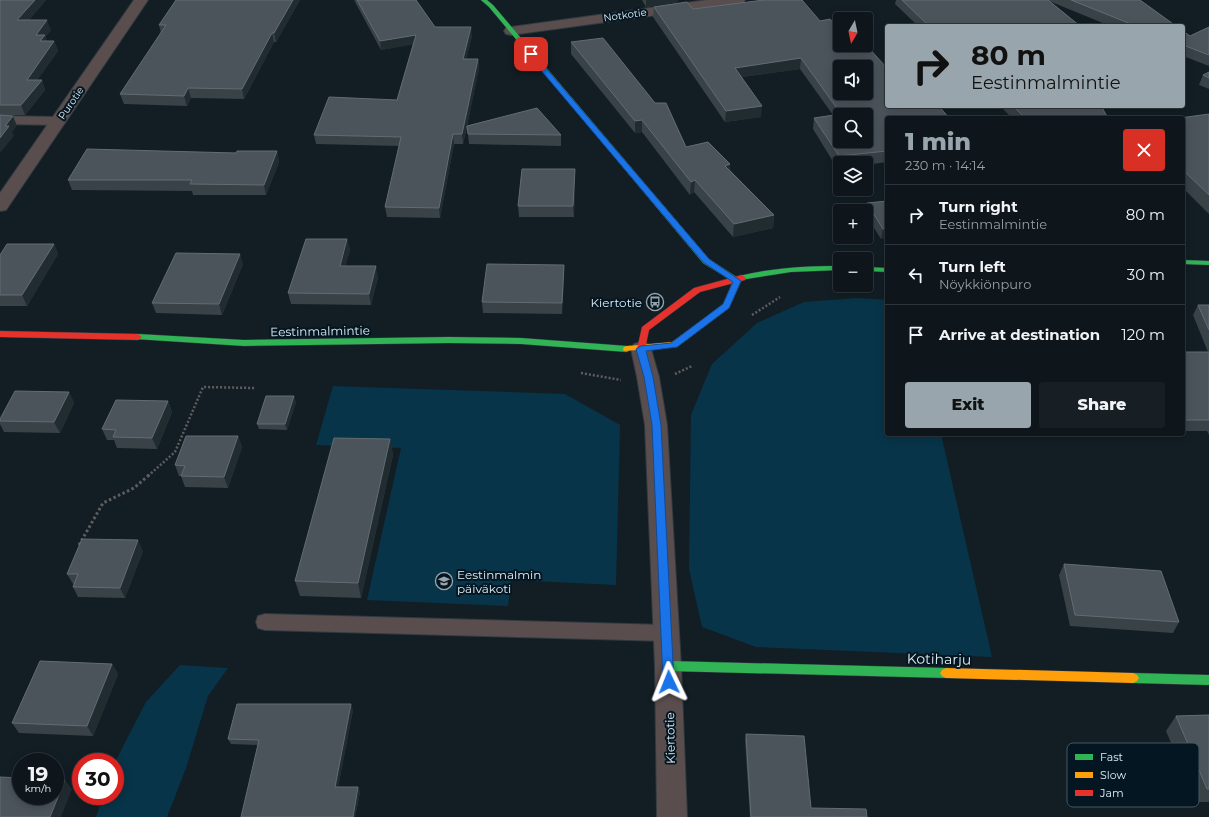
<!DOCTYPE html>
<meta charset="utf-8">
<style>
:root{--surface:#0e161b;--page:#171f24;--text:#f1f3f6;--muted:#9b9fa3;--line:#2e353a;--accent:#99a5ac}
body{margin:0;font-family:Montserrat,sans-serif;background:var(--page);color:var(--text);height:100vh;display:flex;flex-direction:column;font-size:15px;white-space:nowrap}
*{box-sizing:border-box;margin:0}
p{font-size:13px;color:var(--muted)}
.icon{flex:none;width:22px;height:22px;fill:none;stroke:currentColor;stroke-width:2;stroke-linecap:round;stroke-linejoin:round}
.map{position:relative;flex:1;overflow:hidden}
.details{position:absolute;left:885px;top:116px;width:300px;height:320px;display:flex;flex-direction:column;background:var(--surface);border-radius:4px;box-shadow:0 2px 10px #0003,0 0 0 1px var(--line)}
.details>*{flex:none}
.hud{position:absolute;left:885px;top:24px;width:300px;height:84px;border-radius:4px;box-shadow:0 2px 10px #0003,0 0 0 1px var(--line);background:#99a5ac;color:#111;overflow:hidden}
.needle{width:26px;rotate:189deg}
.fabs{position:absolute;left:833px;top:12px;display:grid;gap:8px}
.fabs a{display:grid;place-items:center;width:40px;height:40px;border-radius:4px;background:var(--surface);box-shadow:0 2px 10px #0003,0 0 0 1px var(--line);font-size:20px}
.speed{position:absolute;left:12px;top:753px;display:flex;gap:8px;font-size:20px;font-weight:700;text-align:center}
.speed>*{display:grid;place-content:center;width:52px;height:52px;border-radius:50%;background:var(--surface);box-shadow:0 2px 10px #0003,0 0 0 1px var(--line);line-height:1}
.speed small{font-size:10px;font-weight:400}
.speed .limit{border:6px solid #d22;background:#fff;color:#111}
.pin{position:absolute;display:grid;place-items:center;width:34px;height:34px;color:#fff;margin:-17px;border-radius:8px;box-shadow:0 2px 6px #0006}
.me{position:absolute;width:44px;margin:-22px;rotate:358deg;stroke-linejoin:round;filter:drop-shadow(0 0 3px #0008)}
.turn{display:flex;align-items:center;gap:14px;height:84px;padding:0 20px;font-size:18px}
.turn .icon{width:52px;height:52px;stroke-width:2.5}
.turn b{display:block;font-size:28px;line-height:34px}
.round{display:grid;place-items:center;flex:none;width:42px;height:42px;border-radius:4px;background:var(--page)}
.summary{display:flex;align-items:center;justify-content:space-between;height:68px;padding:0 20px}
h1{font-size:24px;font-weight:800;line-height:30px;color:var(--accent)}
.button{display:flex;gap:8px;margin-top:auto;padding:8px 20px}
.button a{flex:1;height:46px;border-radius:4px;background:var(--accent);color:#111;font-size:16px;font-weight:800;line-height:46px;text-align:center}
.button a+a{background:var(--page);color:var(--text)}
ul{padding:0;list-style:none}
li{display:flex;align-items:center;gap:12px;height:60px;padding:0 20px;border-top:1px solid var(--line)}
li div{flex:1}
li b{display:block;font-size:15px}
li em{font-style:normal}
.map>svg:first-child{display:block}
.green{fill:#083449}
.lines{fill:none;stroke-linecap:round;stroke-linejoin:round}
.lane-casing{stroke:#313a40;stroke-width:2}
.street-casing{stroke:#313a40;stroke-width:2}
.fast-casing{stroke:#313a40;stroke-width:1}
.slow-casing{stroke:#313a40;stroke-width:1}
.jam-casing{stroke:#313a40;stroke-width:1}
.path-far1{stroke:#5f5d5d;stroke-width:2.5;stroke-dasharray:2 2;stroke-linecap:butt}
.path{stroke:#5f5d5d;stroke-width:3;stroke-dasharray:2.5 2.5;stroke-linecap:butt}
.lane{fill:#594e4d;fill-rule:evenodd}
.street{fill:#594e4d;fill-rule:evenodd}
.fast{fill:#30b455;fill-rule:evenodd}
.slow{fill:#ff9f0a;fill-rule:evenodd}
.jam{fill:#e5322d;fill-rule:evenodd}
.wall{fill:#384247}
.shaded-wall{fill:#212c31}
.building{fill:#4a545a;stroke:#626c72;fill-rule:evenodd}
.route{fill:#1a73e8;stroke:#114b97}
.labels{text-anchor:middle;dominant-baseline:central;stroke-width:4;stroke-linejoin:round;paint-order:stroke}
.far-street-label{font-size:10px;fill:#e1edf5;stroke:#031621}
.poi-label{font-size:12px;fill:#e1edf5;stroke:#031621;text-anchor:end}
.street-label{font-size:12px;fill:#e1edf5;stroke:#031621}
.near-street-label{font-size:14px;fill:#e1edf5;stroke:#031621}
.key{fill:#031621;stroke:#465661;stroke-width:1}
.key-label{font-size:11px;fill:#e1edf5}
</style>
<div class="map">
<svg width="1209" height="817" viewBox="0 0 1209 817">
<rect width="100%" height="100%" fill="#121e24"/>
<g class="green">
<path d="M858,298L887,300V434H941L992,657L756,647L702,627L689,569L691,415L712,364L757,323L804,302Z"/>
<path d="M333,386L565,394L620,425L616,585L511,580L508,606L367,600L401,448L316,445Z"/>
<path d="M180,665L228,668L208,696L186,768L167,817H96L103,796H115V762L146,702Z"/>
</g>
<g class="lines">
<g class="lane-casing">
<g id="lane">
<path d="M0,116L59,117L65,121L59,125L0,124Z"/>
<path d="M265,614L666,625L673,627L676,633L673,639L666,641L265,630L258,628L256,622L258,616Z"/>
</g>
</g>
<g class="street-casing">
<g id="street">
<path d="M134,0H148L6,210L0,211V193Z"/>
<path d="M707,0H745L743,3L738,4L511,35L506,34L504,31L506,28L511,27Z"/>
<path d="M641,342L648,344L651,349L659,377L667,425L681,666L687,817H657L655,666L645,425L637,377L631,349L634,344Z"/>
</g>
</g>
<g class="fast-casing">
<g id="fast">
<path d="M481,0H487L493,5L709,259L738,278L739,276C772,268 806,266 840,266V270L791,272L740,280V283L737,284L703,263L489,7Z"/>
<path d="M1183,260L1209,261V265L1183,264Z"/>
<path d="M866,267L887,268V272L866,271Z"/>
<path d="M138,334L244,340L449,337L521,338L627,346L631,349L627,352L521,344L449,343L244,346L135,339L134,337L135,335Z"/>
<path d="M668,661L946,668L950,670L952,673L950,676L946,678L668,671L664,669L662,666L664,663Z"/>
<path d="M1133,673L1209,675V685L1133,683L1129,681L1127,678L1129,675Z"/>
</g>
</g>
<g class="slow-casing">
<g id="slow">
<path d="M737,278L741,281L729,308L677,347L624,351L623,349L624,347L627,346L672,342L723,305L733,281Z"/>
<path d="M946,668L1133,673L1137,675L1139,678L1137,681L1133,683L946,678L942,676L940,673L942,670Z"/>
</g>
</g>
<g class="jam-casing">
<g id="jam">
<path d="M742,275L746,278L745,280L700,292L649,330L645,349L644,351H638L637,349L642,327L694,288Z"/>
<path d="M0,331L138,334L142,337L138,340L0,337Z"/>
</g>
</g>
<g class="path-far1">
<path d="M752,315L780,297"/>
<path d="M581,373L621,380"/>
<path d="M675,374L692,366"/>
<path d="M148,476L175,452L203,387L254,388"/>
</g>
<path class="path" d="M79,545L103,503L134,488L149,475"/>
<use href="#lane" class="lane"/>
<use href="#street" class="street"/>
<use href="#fast" class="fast"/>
<use href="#slow" class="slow"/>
<use href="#jam" class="jam"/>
</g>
<g class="wall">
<path d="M0,0H46L29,20L51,30L45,37L47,41H54L58,51L37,80H42L45,90L25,115H0Z"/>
<path d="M176,0H300L276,42H274L244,99L191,98L187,106L124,104L120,94L161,33L159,25Z"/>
<path d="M354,0H416L435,27L472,36L466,59H478L479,68L467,126L561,135V146L469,144L467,127L463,144H454L440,218L387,217L385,207L399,146L316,144L314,135L397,100L413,44L381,50Z"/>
<path d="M642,0H678V2L646,7Z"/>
<path d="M764,0L887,118V162L866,165V163H840V167L837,168L813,129L814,118L833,115L800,69L742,77L761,117L725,122L653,17L654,7L693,9Z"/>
<path d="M896,0H1140L1176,26H1110L1049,1L1080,26H918L895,4Z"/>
<path d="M1209,27V66L1183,56V31L1190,36Z"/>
<path d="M571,42L686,147L730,164V170L774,215L773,228L733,237L694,192L690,195L642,132L635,133L571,54Z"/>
<path d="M1209,72V89L1199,85L1203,75Z"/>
<path d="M1000,106H1102L1108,118H1012Z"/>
<path d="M1209,114V214L1183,188V118Z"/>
<path d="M277,151L279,162L266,195H193L192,191L72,190L68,180L236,153Z"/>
<path d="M575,180L574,217H519L518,206Z"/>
<path d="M887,201V239H881L866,215V211L867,203Z"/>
<path d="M347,239L350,250L345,266L378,277L371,305L291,304L288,293Z"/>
<path d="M54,244L58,254L27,306H0V255Z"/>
<path d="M243,264L222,315L156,313L152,303Z"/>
<path d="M564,265V276L562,314L483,313L482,302Z"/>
<path d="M1198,305H1209V435L1207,431H1183V352H1208L1193,315Z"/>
<path d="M69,392L74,403L60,433L4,432L0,424V419Z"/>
<path d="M168,401L172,412L157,449L117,448L114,440H107L102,429Z"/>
<path d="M296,402L287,430L259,429L257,424Z"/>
<path d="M238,436L242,447L228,488L185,487L181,476H179L175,465Z"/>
<path d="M390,439L393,455L361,598L300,596L295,581Z"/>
<path d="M143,551L125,598L78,597L73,587L74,584H73L67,574Z"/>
<path d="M1064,564L1179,622L1173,633L1070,626L1059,575Z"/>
<path d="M112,664L118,674L93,736L19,733L12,723Z"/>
<path d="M353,710L338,787H358L360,792L355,817L258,745L231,744L228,739Z"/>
<path d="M1209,715V802H1196L1166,731L1176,716Z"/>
<path d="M746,734L811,808L867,817H750L745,740Z"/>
</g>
<g class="shaded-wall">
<path d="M35,0H46L21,30L17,20Z"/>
<path d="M293,0H300L276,42L274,33Z"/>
<path d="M646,0H678V2L646,7Z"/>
<path d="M47,20L51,30L45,37L48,44L43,51L36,35Z"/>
<path d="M471,27L472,36L464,68L463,59Z"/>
<path d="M272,33L274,42L244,99L242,89Z"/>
<path d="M416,35L417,44L381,50L380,41Z"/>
<path d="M54,41L58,51L31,89L27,80Z"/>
<path d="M801,58L800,69L734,78L735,68Z"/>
<path d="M478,59L479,68L463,144L462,134Z"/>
<path d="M42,80L45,90L25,115L21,105Z"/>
<path d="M188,88L191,98L187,106L184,96Z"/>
<path d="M762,106L761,117L725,122L726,111Z"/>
<path d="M13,116L17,126L12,132L14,136L0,153V138L5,126Z"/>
<path d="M642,120V132L635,133V121Z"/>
<path d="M453,134L454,144L440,218L439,208Z"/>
<path d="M277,151L279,162L266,195L264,185Z"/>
<path d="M730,164L729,177L725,166Z"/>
<path d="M575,169V180L574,217L573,206Z"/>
<path d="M695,180L694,192L690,195L691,182Z"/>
<path d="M774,215L773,228L733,237L734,224Z"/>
<path d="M887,228V239H881L883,229Z"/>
<path d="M347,239L350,250L342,276L340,266Z"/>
<path d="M54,244L58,254L27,306L22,295Z"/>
<path d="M240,254L243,264L222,315L219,304Z"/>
<path d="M564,265V276L562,314V303Z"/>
<path d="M376,266L378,277L371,305L369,294Z"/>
<path d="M69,392L74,403L60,433L54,422Z"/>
<path d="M294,396L296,402L287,430L285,424Z"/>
<path d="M168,401L172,412L157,449L152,438Z"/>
<path d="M238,436L242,447L228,488L224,477Z"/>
<path d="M390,439L393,455L361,598L358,583Z"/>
<path d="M138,540L143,551L125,598L120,588Z"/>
<path d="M112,664L118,674L93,736L87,726Z"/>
<path d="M351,704L353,710L337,792L335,787Z"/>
<path d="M65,780L72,789L61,817H50Z"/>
<path d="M358,787L360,792L355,817H353Z"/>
</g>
<g class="building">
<path d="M0,0H35L17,20H47L36,35H45L40,41H54L27,80H42L21,105H0Z"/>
<path d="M176,0H293L274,33H272L242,89L188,88L184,96L120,94L166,25H159Z"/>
<path d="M357,0H416L435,27H471L463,59H478L462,134H453L439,208L385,207L401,137L314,135L329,97L397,100L416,35L380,41Z"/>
<path d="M764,0H802L820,21L830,19L840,30V45H853L854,46L866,45L887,68V106H939L949,118H887V151L839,156L814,118L841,114L801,58L735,68L762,106L726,111L654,7L687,2L693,9ZM840,67H866V93H840ZM840,115H866V141H840Z"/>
<path d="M902,0H1048L1080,26H929Z"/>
<path d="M1071,0H1140L1176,26H1136Z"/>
<path d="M1209,27V55L1183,45V31L1190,36Z"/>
<path d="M603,38L655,103H666L686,147L708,142L730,164L725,166L774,215L734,224L695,180L691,182L642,120L635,121L571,42Z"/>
<path d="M1209,72V78L1203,75Z"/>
<path d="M1013,106H1101L1108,118H1025Z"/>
<path d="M537,108L561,135L468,134L467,126Z"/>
<path d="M1209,114V195L1183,170V118H1180Z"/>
<path d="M0,115L13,116L5,126H9L0,138Z"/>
<path d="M87,149L236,153L237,151H277L264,185L190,184L192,180H68Z"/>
<path d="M522,169H575L573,206H518Z"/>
<path d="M887,201V228L883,229L867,203Z"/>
<path d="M306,239H347L340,266H376L369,294L288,293Z"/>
<path d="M7,244H54L22,295H0V255Z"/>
<path d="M176,253L240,254L219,304L152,303Z"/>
<path d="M487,264L564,265L562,303L482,302Z"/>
<path d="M1198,305H1209V330Z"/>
<rect x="1183" y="352" width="26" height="68"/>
<path d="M15,391L69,392L54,422L0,421V419Z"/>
<path d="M266,396H294L285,424H257Z"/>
<path d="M116,400L168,401L152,438L113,437L116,430L102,429Z"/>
<path d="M186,436H238L224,477L181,476L185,466L175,465Z"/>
<path d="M334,438L390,439L358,583L295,581Z"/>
<path d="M82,539L138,540L120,588L73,587L78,574H67Z"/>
<path d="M1064,564L1161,571L1179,622L1075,615Z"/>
<path d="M40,661L112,664L87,726L12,723Z"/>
<path d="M237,704H351L335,787H358L353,817H241L259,740L228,739Z"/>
<path d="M1209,715V789H1207L1176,716Z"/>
<path d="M746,734L804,736L811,808L866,809L867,817H751Z"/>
<path d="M0,777L21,778V796H55V779L65,780L50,817H0Z"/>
</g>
<path class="route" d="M529,53H533L709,259L741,281L729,308L677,347L646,351L653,377L661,425L674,682L673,685L669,686L665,685L663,682L652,425L644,377L636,349L641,346L671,343L723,304L733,282L703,262L529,56Z"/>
<defs>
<g id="bus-ring" transform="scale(0.9)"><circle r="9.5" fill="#031621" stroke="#99a5ac" stroke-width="1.5"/><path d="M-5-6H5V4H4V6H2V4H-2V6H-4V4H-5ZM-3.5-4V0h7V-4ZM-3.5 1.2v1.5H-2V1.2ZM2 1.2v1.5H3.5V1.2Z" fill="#99a5ac"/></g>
<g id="school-ring" transform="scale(0.9)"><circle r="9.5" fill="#031621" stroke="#99a5ac" stroke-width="1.5"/><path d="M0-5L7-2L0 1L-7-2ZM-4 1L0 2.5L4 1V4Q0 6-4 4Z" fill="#99a5ac"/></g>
</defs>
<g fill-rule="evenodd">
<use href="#bus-ring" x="655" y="302"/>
<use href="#school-ring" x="444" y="581"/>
</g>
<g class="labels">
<g class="far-street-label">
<text transform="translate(625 15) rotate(-8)">Notkotie</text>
<text transform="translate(71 103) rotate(-56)">Purotie</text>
</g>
<g class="poi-label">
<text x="642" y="302">Kiertotie</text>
<text x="457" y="574" text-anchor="start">Eestinmalmin<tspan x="457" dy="14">päiväkoti</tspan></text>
</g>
<g class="street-label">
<text transform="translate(320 331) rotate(-1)">Eestinmalmintie</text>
<text transform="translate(670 738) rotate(-91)">Kiertotie</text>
</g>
<g class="near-street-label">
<text transform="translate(939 659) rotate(1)">Kotiharju</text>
</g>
</g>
<rect x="1067" y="743" width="132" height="64" rx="6" class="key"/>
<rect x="1075" y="754" width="18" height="6" fill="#30b455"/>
<rect x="1075" y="772" width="18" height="6" fill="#ff9f0a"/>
<rect x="1075" y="790" width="18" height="6" fill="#e5322d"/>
<g class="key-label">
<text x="1100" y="761">Fast</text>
<text x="1100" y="779">Slow</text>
<text x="1100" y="797">Jam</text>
</g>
</svg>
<div class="fabs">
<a><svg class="needle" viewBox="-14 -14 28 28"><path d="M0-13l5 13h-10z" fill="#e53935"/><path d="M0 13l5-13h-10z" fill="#9b9fa3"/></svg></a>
<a><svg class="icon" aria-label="sound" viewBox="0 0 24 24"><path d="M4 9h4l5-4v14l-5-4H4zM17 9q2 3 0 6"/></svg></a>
<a><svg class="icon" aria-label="search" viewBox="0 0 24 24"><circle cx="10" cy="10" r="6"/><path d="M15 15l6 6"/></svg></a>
<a><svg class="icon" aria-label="layers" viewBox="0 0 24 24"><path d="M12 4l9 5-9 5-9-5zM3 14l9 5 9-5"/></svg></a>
<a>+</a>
<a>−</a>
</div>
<div class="speed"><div>19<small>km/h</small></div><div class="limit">30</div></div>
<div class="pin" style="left:531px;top:54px;background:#d93025"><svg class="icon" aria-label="arrive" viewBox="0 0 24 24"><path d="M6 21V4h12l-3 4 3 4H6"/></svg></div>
<svg class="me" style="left:669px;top:682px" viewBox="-20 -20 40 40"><path d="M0-17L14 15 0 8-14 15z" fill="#1a73e8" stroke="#fff" stroke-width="4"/></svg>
<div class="hud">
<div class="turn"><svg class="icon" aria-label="right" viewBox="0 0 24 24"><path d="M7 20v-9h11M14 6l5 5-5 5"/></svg><div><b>80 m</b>Eestinmalmintie</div></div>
</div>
<section class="details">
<div class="summary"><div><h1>1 min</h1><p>230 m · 14:14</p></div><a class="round" style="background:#d93025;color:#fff"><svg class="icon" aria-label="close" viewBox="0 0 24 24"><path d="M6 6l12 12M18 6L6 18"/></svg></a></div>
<ul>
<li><svg class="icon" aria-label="right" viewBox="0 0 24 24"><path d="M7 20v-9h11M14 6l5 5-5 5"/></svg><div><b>Turn right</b><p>Eestinmalmintie</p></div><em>80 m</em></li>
<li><svg class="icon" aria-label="left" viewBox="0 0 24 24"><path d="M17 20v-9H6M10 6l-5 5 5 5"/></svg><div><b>Turn left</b><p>Nöykkiönpuro</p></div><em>30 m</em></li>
<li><svg class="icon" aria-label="arrive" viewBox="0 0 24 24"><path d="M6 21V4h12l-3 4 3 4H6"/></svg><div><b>Arrive at destination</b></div><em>120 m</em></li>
</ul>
<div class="button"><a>Exit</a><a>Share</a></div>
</section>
</div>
